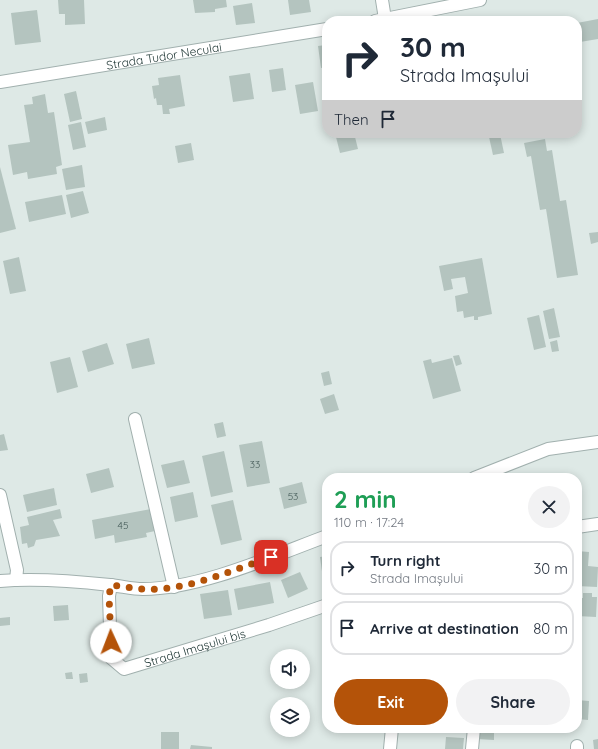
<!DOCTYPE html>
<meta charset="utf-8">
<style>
:root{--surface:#fff;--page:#f2f2f3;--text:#1f2937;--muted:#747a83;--line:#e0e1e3;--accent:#b45309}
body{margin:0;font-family:Quicksand,sans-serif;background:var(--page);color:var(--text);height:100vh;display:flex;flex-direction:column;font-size:15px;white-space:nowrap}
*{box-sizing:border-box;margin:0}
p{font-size:13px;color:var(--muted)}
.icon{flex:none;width:22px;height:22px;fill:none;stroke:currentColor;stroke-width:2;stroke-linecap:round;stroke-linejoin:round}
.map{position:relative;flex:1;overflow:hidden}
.details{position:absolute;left:322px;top:473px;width:260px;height:260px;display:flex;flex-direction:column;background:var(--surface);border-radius:16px;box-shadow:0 2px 10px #0003}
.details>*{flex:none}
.hud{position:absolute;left:322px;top:16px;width:260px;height:122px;border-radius:16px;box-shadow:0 2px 10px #0003;background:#fff;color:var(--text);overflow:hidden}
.fabs{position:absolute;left:270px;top:649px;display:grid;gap:8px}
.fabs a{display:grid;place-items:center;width:40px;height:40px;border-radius:50%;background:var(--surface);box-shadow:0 2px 10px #0003;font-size:20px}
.pin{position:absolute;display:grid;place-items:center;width:34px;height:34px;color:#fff;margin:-17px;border-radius:8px;box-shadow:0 2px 6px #0006}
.me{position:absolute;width:44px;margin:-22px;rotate:358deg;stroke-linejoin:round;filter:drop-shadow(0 0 3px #0008)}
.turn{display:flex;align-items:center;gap:14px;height:84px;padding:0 12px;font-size:18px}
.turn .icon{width:52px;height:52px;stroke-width:2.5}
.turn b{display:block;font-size:28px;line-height:34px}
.then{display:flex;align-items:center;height:38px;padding:0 12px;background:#0003;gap:8px;font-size:15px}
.round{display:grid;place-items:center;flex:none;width:42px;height:42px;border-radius:21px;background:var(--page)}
.head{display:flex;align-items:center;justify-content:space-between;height:68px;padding:0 12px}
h1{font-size:24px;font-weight:700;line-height:30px;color:#1e9e55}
.cta{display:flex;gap:8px;margin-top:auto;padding:8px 12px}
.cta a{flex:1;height:46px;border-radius:24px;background:var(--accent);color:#fff;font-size:16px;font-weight:700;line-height:46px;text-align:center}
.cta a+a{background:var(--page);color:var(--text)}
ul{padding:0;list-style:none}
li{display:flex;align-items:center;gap:12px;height:54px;margin:0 8px 6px;padding:0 4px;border:2px solid var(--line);border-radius:16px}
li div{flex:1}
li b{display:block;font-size:15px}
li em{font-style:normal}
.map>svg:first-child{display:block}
.building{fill:#b4c4bf}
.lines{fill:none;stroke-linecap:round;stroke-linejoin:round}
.minor-casing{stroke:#a1b0ae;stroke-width:14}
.minor{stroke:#fff;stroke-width:12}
.route{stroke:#b45309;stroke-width:7;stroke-dasharray:0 12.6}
.labels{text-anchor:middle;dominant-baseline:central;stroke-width:3.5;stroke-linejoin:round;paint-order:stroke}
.number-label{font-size:10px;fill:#455b58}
.street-label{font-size:12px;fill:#203836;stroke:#eef6f3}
</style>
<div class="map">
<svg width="598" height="749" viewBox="0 0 598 749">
<rect width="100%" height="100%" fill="#dee9e6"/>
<g class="building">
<path d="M58,0H84L85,24L65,25V14H59Z"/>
<path d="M193,0H226L227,7L215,9V12L195,13Z"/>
<path d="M288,0H309L311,12L290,15Z"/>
<path d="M252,3L255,23L236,25L233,6Z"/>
<path d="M37,10L41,42L15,45L11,13Z"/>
<path d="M598,19V39L580,42L577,23Z"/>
<path d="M326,45L327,67L321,68L318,46Z"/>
<path d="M283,68L286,90L272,92L269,70Z"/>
<path d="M250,73L254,99L233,102L229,76Z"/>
<path d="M180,75L185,106L169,109L170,114H163L162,105H157L156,98L154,99L152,86L159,85L158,78Z"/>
<path d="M313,82L318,111L300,114L295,85Z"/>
<path d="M76,91L82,119L70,122L64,94Z"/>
<path d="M45,94L48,113L54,112L62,165L56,167L57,174L28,179L27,172L13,175L8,145L30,142L24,105L33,104L32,97Z"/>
<path d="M105,117L107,130L88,134L85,122Z"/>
<path d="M81,122L86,147L73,150L68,125Z"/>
<path d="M335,133H354L358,149L340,153Z"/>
<path d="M500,134L504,153L493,155L489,137Z"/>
<path d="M545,139L547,151L552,150L560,201L566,200L578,275L557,278L546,209L540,210L531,156L527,157L524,143Z"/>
<path d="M191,143L194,160L178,163L175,146Z"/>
<path d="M82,165L85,187L66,190L62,169Z"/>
<path d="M0,167L16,229L0,233Z"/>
<path d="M83,191L89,213L71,218L66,195Z"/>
<path d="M62,195L66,214L29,222L25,202Z"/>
<path d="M598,232V242L591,244L589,233Z"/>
<path d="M19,257L26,291L10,294L3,261Z"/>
<path d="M482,258L492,314L478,317V320H474V316L464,318L463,311L457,312L455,296L468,293L465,277L451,279L453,289L444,291L439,266Z"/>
<path d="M554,308L560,337L549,339L543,311Z"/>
<path d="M539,315L546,347L534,350L527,318Z"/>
<path d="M149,338L155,364L132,369L126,344Z"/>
<path d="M557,340L559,351L552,352L550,342Z"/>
<path d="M107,343L114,364L88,372L82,351Z"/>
<path d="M459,355L462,364L456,366L453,356Z"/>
<path d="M70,357L78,387L57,393L50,362Z"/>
<path d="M452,358L461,391L433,399L423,361L431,359L432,363Z"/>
<path d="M329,371L332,384L324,386L321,373Z"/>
<path d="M334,394L339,410L325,414L320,399Z"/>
<path d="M223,422L226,436L217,438L214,424Z"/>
<path d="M4,434L8,450L0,451V435Z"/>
<path d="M262,441L270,483L247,487L239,445Z"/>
<path d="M224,451L233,492L211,497L202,456Z"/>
<path d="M184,460L190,483L167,488L161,465Z"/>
<path d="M109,468L114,487L91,493L86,474Z"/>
<path d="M302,482L307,503L284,509L279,488Z"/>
<path d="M54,488L57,505L27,512L23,495Z"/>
<path d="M193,492L198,517L175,522L170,497Z"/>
<path d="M233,500L242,540L221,545L211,505Z"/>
<path d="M60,509L62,518L53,520L60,536L36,540L34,546L28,548L27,543L22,544L20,527L29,525L27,517Z"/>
<path d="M151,509L155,531L146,533L147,537L115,543L114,535L95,539L92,520Z"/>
<path d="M577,551L589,552L588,566L598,567L597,587L577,586Z"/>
<path d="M327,556V586H324L320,557Z"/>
<path d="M300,572L308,589L288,598L281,580Z"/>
<path d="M270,582L274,603L238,610L234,589Z"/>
<path d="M228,590L232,615L204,619L200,594Z"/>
<path d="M583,593H592V597H597L596,617L577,616V598H583Z"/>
<path d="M68,605L69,620L54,621L53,606Z"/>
<path d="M10,617V625L0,626V618Z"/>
<path d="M72,672L73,679H66L65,673Z"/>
<path d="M87,673L88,682L80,683L79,674Z"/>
<path d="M577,679H581L579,692H577Z"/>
<path d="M577,700L589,701L588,720L577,719Z"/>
<path d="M477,728H494V740L477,739Z"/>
<rect x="161" y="732" width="18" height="17"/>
<path d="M446,737L464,738L463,749H445Z"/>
<path d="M598,739V749H594L593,740Z"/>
<path d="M191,745L212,747V749H190Z"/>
</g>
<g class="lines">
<g class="minor-casing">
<g id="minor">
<path d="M382,0L385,19"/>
<path d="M375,21L480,0"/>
<path id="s1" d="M0,82L327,29"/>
<path d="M135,419L174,587"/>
<path d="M474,478L548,449L598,442"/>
<path d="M0,495L17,570L16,580"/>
<path d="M577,527L598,524"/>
<path d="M0,581C36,578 74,581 110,585C121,586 132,589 143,589C200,589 273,556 327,536"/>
<path id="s2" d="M111,585L109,596L111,658L124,669L269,625L327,605"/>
<path d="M390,749L392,728"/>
<path d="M472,749L474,728"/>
<path d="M577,749V746"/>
</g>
</g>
<use href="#minor" class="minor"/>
</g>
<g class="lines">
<path class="route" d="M111,642L109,596L111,585C121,586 131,588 141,589C185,592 230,571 271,557"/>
</g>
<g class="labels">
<g class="number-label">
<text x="255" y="464">33</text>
<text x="293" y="496">53</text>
<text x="123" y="525">45</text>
</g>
<g class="street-label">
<text stroke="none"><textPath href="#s1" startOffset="166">Strada Tudor Neculai</textPath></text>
<text stroke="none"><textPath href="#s2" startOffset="164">Strada Imașului bis</textPath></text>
</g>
</g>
</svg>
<div class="fabs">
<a><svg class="icon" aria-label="sound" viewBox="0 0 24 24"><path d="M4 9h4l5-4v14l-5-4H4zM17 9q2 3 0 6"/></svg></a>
<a><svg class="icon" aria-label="layers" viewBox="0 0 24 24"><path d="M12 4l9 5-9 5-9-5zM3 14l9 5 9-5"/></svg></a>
</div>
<div class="pin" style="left:271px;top:557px;background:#d93025"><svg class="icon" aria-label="arrive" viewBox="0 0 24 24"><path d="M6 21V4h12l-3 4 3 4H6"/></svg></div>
<svg class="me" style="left:111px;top:642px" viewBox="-20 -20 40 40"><circle r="19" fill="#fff"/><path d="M0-13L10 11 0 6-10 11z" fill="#b45309"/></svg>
<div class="hud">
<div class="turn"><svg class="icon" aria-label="right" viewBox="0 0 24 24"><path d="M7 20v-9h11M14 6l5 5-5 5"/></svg><div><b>30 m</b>Strada Imașului</div></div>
<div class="then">Then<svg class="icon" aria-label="arrive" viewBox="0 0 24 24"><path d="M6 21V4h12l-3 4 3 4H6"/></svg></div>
</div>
<section class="details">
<div class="head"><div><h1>2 min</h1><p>110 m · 17:24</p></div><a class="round"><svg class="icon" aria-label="close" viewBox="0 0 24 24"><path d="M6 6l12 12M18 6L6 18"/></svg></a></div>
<ul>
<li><svg class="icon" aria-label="right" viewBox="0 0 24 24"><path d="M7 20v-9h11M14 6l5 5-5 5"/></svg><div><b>Turn right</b><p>Strada Imașului</p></div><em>30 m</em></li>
<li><svg class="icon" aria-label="arrive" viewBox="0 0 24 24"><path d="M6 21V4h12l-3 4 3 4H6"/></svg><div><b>Arrive at destination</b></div><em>80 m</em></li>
</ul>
<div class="cta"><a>Exit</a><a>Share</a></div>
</section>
</div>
